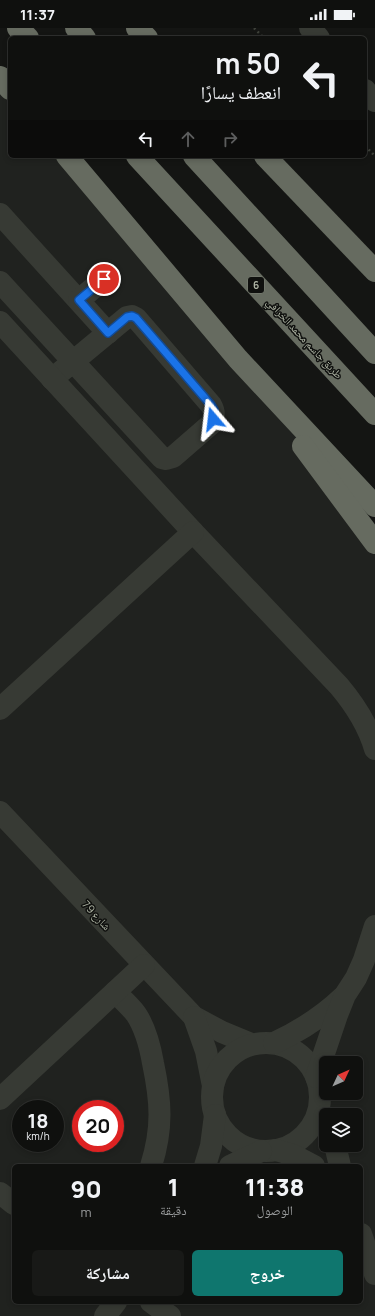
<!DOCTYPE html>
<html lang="ar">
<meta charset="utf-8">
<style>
:root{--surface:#0f100e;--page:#181917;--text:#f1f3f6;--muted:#9b9d9e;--line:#2f302e;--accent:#0f766e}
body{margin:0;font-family:Manrope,"Noto Naskh Arabic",sans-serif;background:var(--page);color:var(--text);direction:rtl;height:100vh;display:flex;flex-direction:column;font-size:15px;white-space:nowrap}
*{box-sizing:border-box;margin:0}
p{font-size:13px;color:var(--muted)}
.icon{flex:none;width:22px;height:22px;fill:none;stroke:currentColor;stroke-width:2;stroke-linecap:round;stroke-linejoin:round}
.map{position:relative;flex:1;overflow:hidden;direction:ltr}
.panel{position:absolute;left:12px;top:1136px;width:351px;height:140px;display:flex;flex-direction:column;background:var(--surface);border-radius:6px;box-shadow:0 2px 6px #0003,0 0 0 1px var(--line);direction:rtl}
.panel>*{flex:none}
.top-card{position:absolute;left:8px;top:8px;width:359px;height:122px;border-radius:6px;box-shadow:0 2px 6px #0003,0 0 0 1px var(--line);direction:rtl;background:#0f100e;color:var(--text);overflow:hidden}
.needle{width:26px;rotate:46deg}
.buttons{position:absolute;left:319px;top:1028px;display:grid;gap:8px}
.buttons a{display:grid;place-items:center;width:44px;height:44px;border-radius:6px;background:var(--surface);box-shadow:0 2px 6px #0003,0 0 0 1px var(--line);font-size:20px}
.speed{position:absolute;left:12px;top:1072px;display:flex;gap:8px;font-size:20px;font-weight:700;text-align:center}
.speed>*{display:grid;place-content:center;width:52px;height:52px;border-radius:50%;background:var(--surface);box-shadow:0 2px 6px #0003,0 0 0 1px var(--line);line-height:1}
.speed small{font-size:10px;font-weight:400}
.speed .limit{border:6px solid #d22;background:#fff;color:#111}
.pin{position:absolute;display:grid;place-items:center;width:34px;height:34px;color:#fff;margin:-17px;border:2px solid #fff;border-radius:50%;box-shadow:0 1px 4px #0007}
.me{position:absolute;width:44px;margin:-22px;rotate:343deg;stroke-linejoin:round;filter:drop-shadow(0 0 3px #0008)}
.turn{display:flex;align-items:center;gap:14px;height:84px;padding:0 20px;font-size:18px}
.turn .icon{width:52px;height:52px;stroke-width:2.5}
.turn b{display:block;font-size:28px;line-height:34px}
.lanes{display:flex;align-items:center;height:38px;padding:0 20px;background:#0003;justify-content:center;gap:20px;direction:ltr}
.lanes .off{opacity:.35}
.eta{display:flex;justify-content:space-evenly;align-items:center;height:68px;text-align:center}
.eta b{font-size:24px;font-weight:800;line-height:28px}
.primary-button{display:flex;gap:8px;margin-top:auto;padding:8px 20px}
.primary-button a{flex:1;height:46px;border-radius:6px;background:var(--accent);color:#fff;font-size:16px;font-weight:800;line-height:46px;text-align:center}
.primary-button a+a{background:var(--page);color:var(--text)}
.status{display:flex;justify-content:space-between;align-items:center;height:28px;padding:0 20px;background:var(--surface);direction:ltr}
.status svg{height:11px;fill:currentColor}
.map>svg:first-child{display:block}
.built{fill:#20221f;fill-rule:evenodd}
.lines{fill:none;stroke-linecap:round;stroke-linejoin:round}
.path{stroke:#3e413a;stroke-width:2.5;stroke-dasharray:2 3;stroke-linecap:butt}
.minor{stroke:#373a34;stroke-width:22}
.highway{stroke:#666b60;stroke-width:22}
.route-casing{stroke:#114b97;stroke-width:10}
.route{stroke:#1a73e8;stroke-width:7}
.labels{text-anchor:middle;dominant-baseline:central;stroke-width:3;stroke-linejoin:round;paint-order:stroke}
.shield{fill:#0f100e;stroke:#7f8478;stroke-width:1}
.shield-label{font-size:10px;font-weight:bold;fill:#afb5a5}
.street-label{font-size:11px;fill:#afb5a5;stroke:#0f100e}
</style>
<div class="status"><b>11:37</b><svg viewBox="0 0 49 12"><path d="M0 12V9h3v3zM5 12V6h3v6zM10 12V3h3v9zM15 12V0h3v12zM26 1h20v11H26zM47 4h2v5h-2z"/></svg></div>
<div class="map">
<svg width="375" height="1288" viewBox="0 0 375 1288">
<rect width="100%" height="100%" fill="#141513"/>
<path class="built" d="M0,63L10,73V128H63L238,331L375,515V1288H0ZM326,1035H356V1065H326ZM21,1081H55V1115H21ZM81,1081H115V1115H81ZM326,1087H356V1117H326ZM14,1138H361V1274H14Z"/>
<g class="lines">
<g class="path">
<path d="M254,0L264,10"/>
<path d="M365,118L375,128"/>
</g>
<g class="minor">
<path d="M310,0L319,10"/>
<path d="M365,62L375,73"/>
<path d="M0,186L108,305"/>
<path d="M0,254L162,430L166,431L173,429L211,396C215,389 215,384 211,377L136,290L132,288L127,289L52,351"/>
<path d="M79,272L104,251"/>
<path d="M0,294L193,504L339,658C355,677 368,697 375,721"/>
<path d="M0,681L193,504"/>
<path d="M0,784L194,989L222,1004L251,1016"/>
<path d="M115,964C122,971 130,978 136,986C146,1001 150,1018 153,1035C161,1073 163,1100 151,1138"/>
<path d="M194,989L206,1023L213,1058"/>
<circle cx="266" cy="1069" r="54"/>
<path d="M274,1015C300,1003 322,989 343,969"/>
<path d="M316,1049L337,987L345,967L356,950L364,932L375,898"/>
<path d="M0,1071L144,937"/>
<path d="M335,1117L340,1138"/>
<path d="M276,1122L293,1127L314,1138"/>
<path d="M205,1138L211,1118L215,1087"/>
<path d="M230,1138L261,1123"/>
<path d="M0,1165L14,1176"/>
<path d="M361,1206L375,1246"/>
<path d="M151,1274L170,1288"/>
<path d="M105,1288L116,1274"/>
</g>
<g class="highway">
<path d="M18,0L28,10"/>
<path d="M76,0L85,10"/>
<path d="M137,0L147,10"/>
<path d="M0,49L10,61"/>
<path d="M67,128L238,331L375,478"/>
<path d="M137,128L375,386"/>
<path d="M194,128L375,325"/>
<path d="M265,128L375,243"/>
<path d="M303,418L375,515"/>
</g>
</g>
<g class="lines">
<g class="route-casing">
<path id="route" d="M104,251L79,272L108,305L127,289L132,288L136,290L211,377L214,382L213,391"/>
</g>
<use href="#route" class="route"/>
</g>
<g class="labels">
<rect class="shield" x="248" y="249" width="16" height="16" rx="3"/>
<g class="shield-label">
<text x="256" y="257">6</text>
</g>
<g class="street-label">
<text transform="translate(305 310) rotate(47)">طريق جاسم محمد الخرافي</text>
<text transform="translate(97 887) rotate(47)">شارع 79</text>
</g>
</g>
</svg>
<div class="buttons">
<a><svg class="needle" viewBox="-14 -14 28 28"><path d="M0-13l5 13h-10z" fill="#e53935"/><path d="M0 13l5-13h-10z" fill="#9b9d9e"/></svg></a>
<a><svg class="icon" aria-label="layers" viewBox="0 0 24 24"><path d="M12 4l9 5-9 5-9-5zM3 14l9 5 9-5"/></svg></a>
</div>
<div class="speed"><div>18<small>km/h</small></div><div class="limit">20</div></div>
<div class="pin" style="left:104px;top:251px;background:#d93025"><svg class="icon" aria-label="arrive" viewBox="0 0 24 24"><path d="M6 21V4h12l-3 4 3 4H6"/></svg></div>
<svg class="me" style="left:213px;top:391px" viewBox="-20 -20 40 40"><path d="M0-17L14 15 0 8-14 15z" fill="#1a73e8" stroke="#fff" stroke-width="4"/></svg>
<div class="top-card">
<div class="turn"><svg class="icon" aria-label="left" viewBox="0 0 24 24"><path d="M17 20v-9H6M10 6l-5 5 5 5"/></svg><div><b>50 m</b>انعطف يسارًا</div></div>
<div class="lanes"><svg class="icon" aria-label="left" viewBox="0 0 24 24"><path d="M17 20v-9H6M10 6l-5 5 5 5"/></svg><svg class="icon off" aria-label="ahead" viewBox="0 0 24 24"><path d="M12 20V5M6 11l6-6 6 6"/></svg><svg class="icon off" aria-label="right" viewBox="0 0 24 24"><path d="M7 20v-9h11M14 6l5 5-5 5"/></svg></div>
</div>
<section class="panel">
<div class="eta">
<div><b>11:38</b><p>الوصول</p></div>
<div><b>1</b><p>دقيقة</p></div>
<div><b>90</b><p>m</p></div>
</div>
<div class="primary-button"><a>خروج</a><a>مشاركة</a></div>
</section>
</div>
